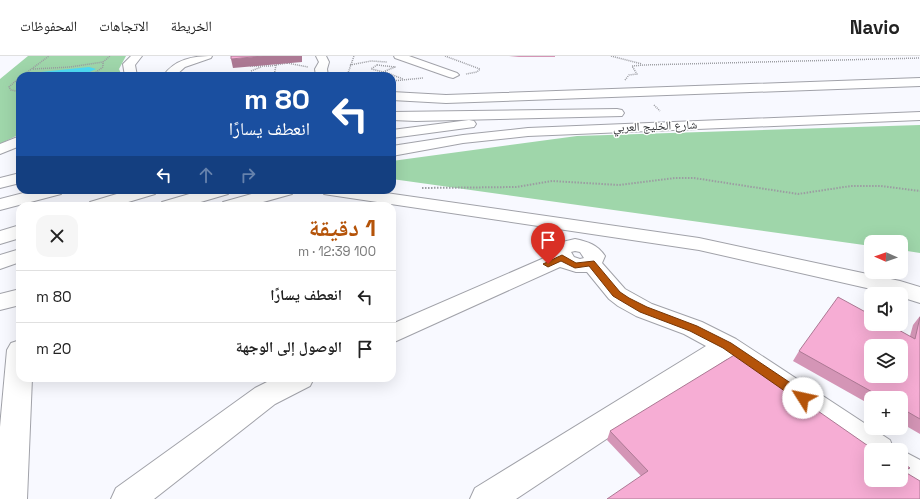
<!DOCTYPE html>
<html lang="ar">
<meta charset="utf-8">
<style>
:root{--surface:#fff;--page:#f6f6f6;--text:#222;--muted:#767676;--line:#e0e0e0;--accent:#b45309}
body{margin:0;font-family:"Space Grotesk","Noto Naskh Arabic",sans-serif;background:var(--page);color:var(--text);direction:rtl;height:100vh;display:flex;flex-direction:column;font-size:15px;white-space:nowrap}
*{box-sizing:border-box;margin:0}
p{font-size:13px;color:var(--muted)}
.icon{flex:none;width:22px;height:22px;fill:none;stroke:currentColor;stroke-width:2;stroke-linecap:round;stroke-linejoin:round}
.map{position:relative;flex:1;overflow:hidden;direction:ltr}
.drawer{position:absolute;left:16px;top:146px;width:380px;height:180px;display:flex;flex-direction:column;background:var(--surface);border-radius:12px;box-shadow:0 4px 16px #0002;direction:rtl}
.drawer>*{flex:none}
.top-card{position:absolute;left:16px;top:16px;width:380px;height:122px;border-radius:12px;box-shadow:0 4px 16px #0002;direction:rtl;background:#1a4fa0;color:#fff;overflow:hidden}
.needle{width:26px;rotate:272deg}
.fabs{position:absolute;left:864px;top:179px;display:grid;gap:8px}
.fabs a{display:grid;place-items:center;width:44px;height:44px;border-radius:8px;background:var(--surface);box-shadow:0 4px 16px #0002;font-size:20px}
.pin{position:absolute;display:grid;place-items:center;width:34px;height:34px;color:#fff;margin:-41px -17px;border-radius:50% 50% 50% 0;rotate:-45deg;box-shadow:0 0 4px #0007}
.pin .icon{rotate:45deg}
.me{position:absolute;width:44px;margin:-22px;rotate:305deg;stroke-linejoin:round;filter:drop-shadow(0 0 3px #0008)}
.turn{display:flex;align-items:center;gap:14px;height:84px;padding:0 20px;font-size:18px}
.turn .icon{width:52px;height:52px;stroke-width:2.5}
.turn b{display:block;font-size:28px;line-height:34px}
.lanes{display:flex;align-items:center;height:38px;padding:0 20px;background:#0003;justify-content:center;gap:20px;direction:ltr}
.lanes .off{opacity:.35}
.round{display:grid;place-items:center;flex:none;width:42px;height:42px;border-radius:12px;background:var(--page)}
.overview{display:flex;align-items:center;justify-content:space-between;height:68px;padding:0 20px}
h1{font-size:24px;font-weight:700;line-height:30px;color:var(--accent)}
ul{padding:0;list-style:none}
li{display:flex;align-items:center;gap:12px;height:52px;padding:0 20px;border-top:1px solid var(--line)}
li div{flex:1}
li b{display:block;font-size:15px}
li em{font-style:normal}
header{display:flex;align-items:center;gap:24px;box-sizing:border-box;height:56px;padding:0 20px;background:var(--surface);border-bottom:1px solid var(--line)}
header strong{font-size:19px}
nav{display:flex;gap:22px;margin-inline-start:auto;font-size:14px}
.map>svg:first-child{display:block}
.green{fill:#9fd6aa}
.water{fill:#4fddf5}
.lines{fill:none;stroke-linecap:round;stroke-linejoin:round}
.minor-casing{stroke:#a1a2a9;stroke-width:2}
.major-casing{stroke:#a1a2a9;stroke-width:2}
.path-far1{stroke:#9b9ca1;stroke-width:1.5;stroke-dasharray:1 1;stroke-linecap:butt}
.path{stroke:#9b9ca1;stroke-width:2;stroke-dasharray:1.5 1.5;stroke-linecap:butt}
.minor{fill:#fff;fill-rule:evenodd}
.major{fill:#fff;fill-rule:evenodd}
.wall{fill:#d495b6}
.shaded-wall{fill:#ac7994}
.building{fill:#f6add4;stroke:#ac7994;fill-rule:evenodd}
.route{fill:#b45309;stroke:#753606}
.labels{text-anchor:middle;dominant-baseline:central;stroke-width:3;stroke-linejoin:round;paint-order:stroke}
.far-street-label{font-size:12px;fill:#2d2e31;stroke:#fff}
</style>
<header>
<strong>Navio</strong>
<nav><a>الخريطة</a><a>الاتجاهات</a><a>المحفوظات</a></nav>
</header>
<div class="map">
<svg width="920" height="443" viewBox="0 0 920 443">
<rect width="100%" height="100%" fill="#f8f9ff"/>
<g class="green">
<path d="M28,0H126L119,13L122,20H20V78L0,88V23Z"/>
<path d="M920,69V197L901,194V186H871V190L392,123V105L577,80Z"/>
</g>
<path class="water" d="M89,11L96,13L81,20H29L41,16Z"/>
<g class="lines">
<g class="minor-casing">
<g id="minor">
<path d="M131,0H142L135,9L137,20H125L123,8Z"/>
<path d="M212,0L211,2L185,11L175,20H163C175,3 193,0 212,0Z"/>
<path d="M316,0H326L329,6L327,13L328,20H316L315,13L319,6Z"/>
<path d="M394,0H409L457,17L459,19L453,22L449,21L395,2Z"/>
<path d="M920,22V30L446,47L392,44V36L446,39Z"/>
<path d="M617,53L622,54L624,57L622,60L416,65L392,64V56Z"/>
<path d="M20,80V90L0,98V88Z"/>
<path d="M20,117V127L0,132V122Z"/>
<path d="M35,134H64L61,138L0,154V143Z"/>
<path d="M266,134H295L292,138L249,150H220L223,146Z"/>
<path d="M321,134H365L699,182L900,225L920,231V247L901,241V238H893L699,194L330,139L324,138Z"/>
<path d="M575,183C588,186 597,188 605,200L602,207L625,233L652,248L702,266L736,283L890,384L894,394H871V405L868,404L727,303L516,443H470L475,432L706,290L684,278L636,260L618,250L609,243L587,216H576L560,211L392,287V268L551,199V195L558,187ZM575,195L580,196L584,202L580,203L574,201L571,196Z"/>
<path d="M20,233V249L0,254V238Z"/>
<path d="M20,284V322H32L27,443H0V371L7,294L11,287Z"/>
<path d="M275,322H314L310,330L275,348L154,443H111L116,432L255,332Z"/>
<path d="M901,394L920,404V437L909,433L896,424H901Z"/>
</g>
</g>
<g class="major-casing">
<g id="major">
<path d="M920,56V64L528,80L463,87L392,100V90L463,79L528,72Z"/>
<path d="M469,64L474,65L476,68L474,71L392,82V74Z"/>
<path d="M130,134H158L155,138L115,150H87L90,146Z"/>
<path d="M203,134H231L228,138L187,150H159L162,146Z"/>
<path d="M20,169V182L0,188V175Z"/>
<path d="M20,193V206L0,213V199Z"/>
</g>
</g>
<g class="path-far1">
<path d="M445,0L480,13L477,16L466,18"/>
<path d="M611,0L642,8"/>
<path d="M287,7L308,11"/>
<path d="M350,9L371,5L387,6"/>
<path d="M377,9L395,11L383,16L371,13Z"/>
<path d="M250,10H270L287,7"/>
<path d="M33,13L70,11L103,6"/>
<path d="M251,15L261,11"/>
<path d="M385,16L403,23"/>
<path d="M22,20L49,0"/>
<path d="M91,20L103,11V6L110,0"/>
<path d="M274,20L276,9"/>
<path d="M347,20L354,0"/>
<path d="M20,21L9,31L11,34L20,36"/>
<path d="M625,24L629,19L637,18L632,10L644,9L920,2"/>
<path d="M392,25L423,22"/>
<path d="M654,49L660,55"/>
</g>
<path class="path" d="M422,132L516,131L552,125L619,129L675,122H694L798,138L851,130H881L920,135"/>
<use href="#minor" class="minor"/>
<use href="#major" class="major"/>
</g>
<g class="wall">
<path d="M509,0H555V1H519Z"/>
<path d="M920,260V378L901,367V342H871V349L793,305L799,295L910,280L913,269Z"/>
<path d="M610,375L871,394L901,406L910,412L905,416L641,420L607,384Z"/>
</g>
<path class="shaded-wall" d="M263,0H302V6L233,12L231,3Z"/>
<g class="building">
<path d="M231,0H263L231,3Z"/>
<path d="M838,241L871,259V268H888L915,283L920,261V363L901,352V342H883L799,295ZM871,290H901V320H871Z"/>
<path d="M736,298L874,394H871V424H901V406L910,412L905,414V416L920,425V443H607L648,415L610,375Z"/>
</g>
<path class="route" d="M562,199L576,207L594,205L620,236L629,242L647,251L697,270L731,287L807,338L809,342L807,345L803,347L799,345L723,292L690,275L640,256L623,246L613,240L589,210L575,212L561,205L548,211L543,208Z"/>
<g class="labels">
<g class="far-street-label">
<text transform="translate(655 70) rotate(-2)">شارع الخليج العربي</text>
</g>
</g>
</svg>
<div class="fabs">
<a><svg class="needle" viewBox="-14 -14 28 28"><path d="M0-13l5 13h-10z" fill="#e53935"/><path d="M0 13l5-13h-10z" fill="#767676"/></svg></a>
<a><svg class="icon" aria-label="sound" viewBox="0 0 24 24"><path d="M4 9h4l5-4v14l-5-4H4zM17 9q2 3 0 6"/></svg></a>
<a><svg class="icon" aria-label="layers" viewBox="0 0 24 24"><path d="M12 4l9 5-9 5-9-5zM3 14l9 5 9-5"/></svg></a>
<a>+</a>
<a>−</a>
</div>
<div class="pin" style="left:548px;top:208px;background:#d93025"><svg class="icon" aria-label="arrive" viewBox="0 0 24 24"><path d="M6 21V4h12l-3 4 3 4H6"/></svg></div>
<svg class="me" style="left:803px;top:342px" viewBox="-20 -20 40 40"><circle r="19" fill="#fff"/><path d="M0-13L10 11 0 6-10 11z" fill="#b45309"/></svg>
<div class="top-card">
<div class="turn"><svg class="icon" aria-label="left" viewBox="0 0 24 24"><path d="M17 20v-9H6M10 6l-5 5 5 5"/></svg><div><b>80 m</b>انعطف يسارًا</div></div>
<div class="lanes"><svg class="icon" aria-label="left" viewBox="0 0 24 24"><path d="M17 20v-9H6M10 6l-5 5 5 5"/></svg><svg class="icon off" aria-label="ahead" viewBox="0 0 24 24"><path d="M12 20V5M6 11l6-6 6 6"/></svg><svg class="icon off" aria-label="right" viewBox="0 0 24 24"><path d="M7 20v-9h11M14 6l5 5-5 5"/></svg></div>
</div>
<section class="drawer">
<div class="overview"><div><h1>1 دقيقة</h1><p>100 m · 12:39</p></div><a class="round"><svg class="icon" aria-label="close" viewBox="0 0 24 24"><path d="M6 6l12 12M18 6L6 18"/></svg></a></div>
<ul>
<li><svg class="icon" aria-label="left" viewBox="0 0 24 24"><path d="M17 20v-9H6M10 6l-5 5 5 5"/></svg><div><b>انعطف يسارًا</b></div><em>80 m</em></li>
<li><svg class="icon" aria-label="arrive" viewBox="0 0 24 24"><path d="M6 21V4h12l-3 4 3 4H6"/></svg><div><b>الوصول إلى الوجهة</b></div><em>20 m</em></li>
</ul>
</section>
</div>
